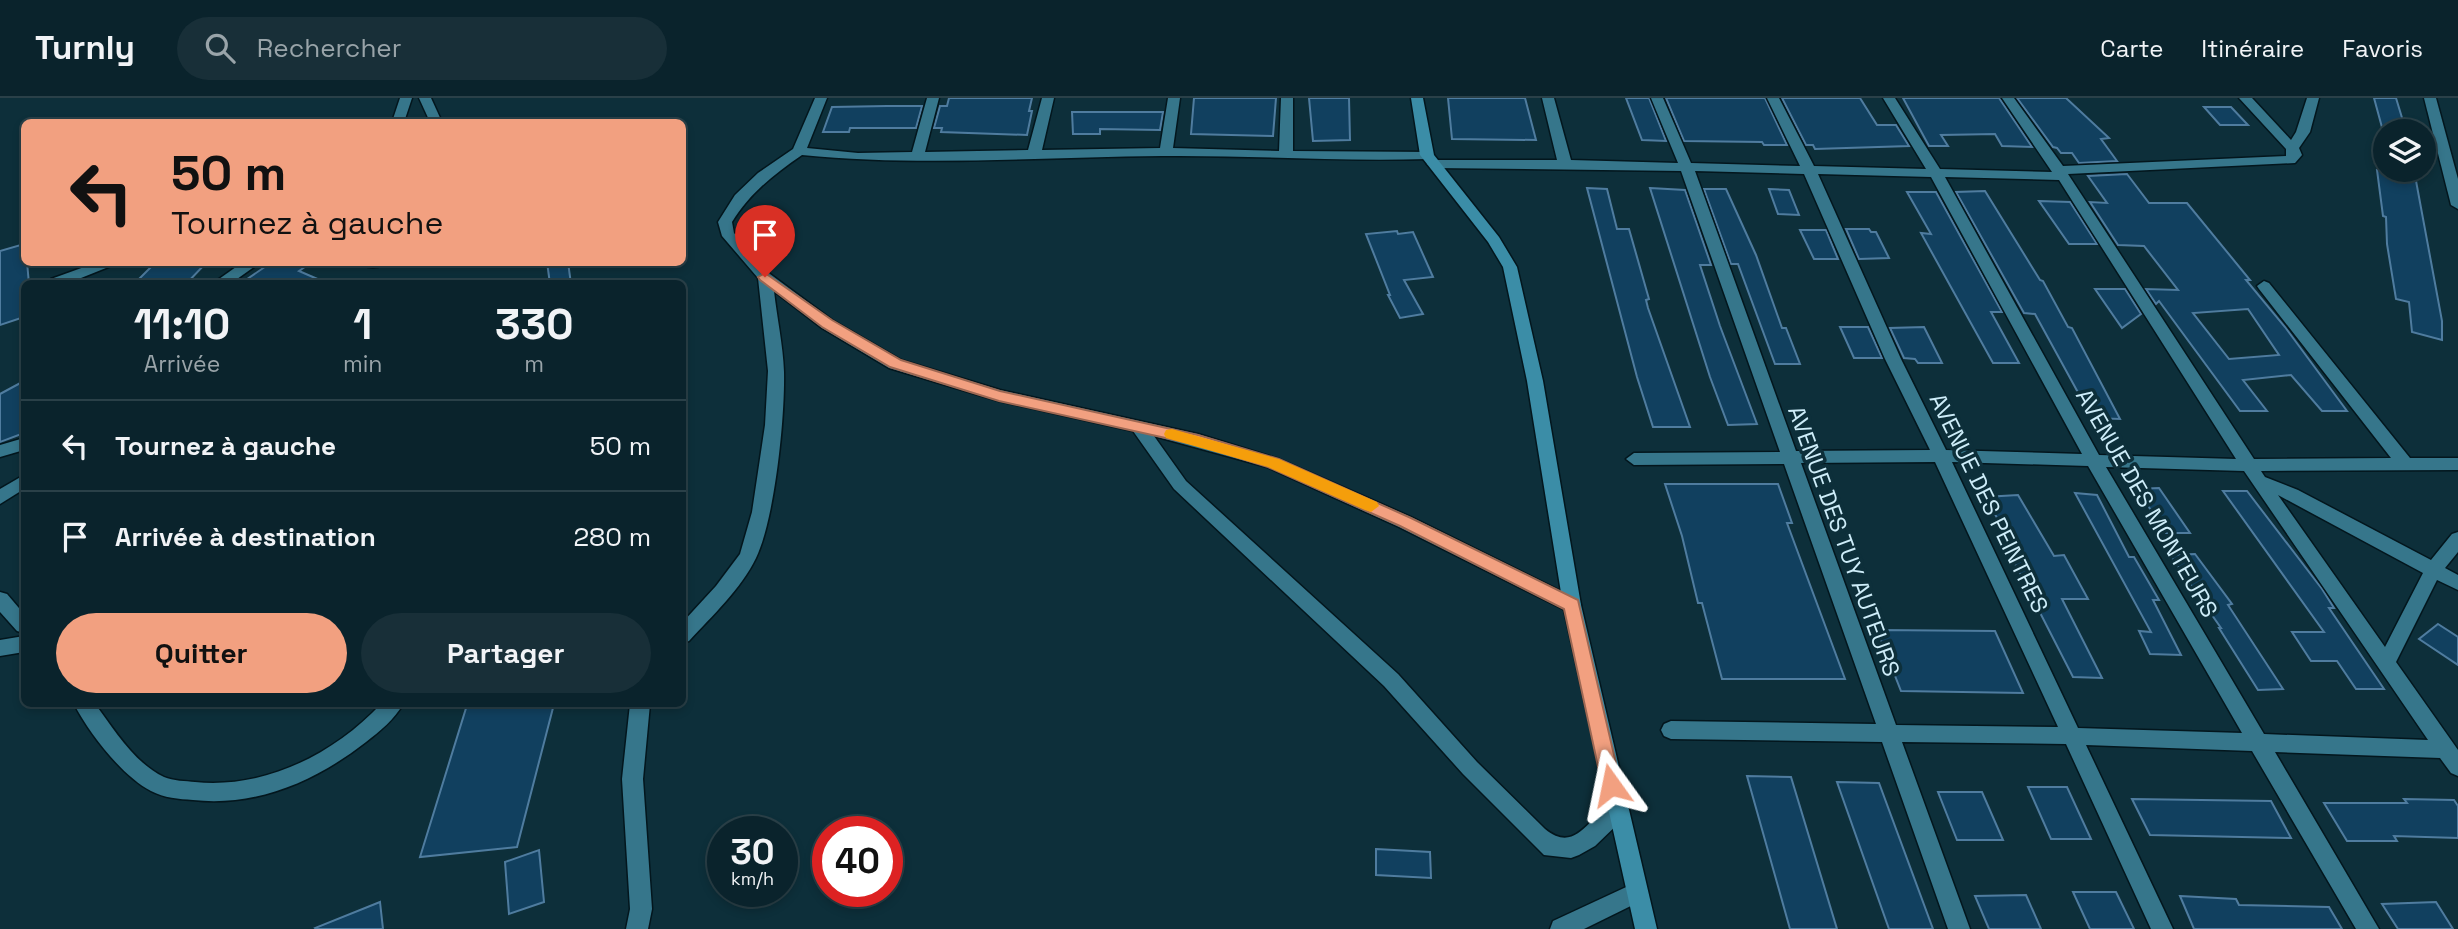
<!DOCTYPE html>
<html lang="fr">
<meta charset="utf-8">
<style>
:root{--surface:#0a232c;--page:#182f38;--text:#f1f3f6;--muted:#99a4a9;--line:#2a4048;--accent:#f2a080}
body{margin:0;font-family:"Space Grotesk",sans-serif;background:var(--page);color:var(--text);height:100vh;display:flex;flex-direction:column;font-size:26px;white-space:nowrap}
*{box-sizing:border-box;margin:0}
p{font-size:23px;color:var(--muted)}
.icon{flex:none;width:38px;height:38px;fill:none;stroke:currentColor;stroke-width:2;stroke-linecap:round;stroke-linejoin:round}
.map{position:relative;flex:1;overflow:hidden}
.side{position:absolute;left:21px;top:182px;width:665px;height:427px;display:flex;flex-direction:column;background:var(--surface);border-radius:10px;box-shadow:0 4px 10px #0003,0 0 0 2px var(--line)}
.side>*{flex:none}
.hud{position:absolute;left:21px;top:21px;width:665px;height:147px;border-radius:10px;box-shadow:0 4px 10px #0003,0 0 0 2px var(--line);background:#f2a080;color:#111;overflow:hidden}
.buttons{position:absolute;left:2373px;top:21px;display:grid;gap:14px}
.buttons a{display:grid;place-items:center;width:63px;height:63px;border-radius:50%;background:var(--surface);box-shadow:0 4px 10px #0003,0 0 0 2px var(--line);font-size:35px}
.speed{position:absolute;left:707px;top:718px;display:flex;gap:14px;font-size:35px;font-weight:700;text-align:center}
.speed>*{display:grid;place-content:center;width:91px;height:91px;border-radius:50%;background:var(--surface);box-shadow:0 4px 10px #0003,0 0 0 2px var(--line);line-height:1}
.speed small{font-size:18px;font-weight:400}
.speed .limit{border:10px solid #d22;background:#fff;color:#111}
.pin{position:absolute;display:grid;place-items:center;width:60px;height:60px;color:#fff;margin:-72px -30px;border-radius:50% 50% 50% 0;rotate:-45deg;box-shadow:0 0 7px #0007}
.pin .icon{rotate:45deg}
.me{position:absolute;width:77px;margin:-38px;rotate:348deg;stroke-linejoin:round;filter:drop-shadow(0 0 5px #0008)}
.turn{display:flex;align-items:center;gap:24px;height:147px;padding:0 35px;font-size:32px}
.turn .icon{width:91px;height:91px;stroke-width:2.5}
.turn b{display:block;font-size:49px;line-height:60px}
.eta{display:flex;justify-content:space-evenly;align-items:center;height:119px;text-align:center}
.eta b{font-size:42px;font-weight:600;line-height:49px}
.action{display:flex;gap:14px;margin-top:auto;padding:14px 35px}
.action a{flex:1;height:80px;border-radius:42px;background:var(--accent);color:#111;font-size:28px;font-weight:600;line-height:80px;text-align:center}
.action a+a{background:var(--page);color:var(--text)}
ul{padding:0;list-style:none}
li{display:flex;align-items:center;gap:21px;height:91px;padding:0 35px;border-top:2px solid var(--line)}
li div{flex:1}
li b{display:block;font-size:26px}
li em{font-style:normal}
header{display:flex;align-items:center;gap:42px;box-sizing:border-box;height:98px;padding:0 35px;background:var(--surface);border-bottom:2px solid var(--line)}
header strong{font-size:33px}
nav{display:flex;gap:38px;margin-inline-start:auto;font-size:24px}
.search{width:490px;height:63px;background:var(--page);display:flex;align-items:center;gap:18px;box-sizing:border-box;padding:0 24px;border-radius:38px;color:var(--muted);font-size:26px}
.map>svg:first-child{display:block}
.building{fill:#11405f;stroke:#4f7c9f;stroke-width:2;fill-rule:evenodd}
.lines{fill:none;stroke-linecap:round;stroke-linejoin:round}
.street-casing{stroke:#03161d;stroke-width:3}
.secondary-casing{stroke:#03161d;stroke-width:3}
.street{fill:#36768b;fill-rule:evenodd}
.secondary{fill:#3b8da7;fill-rule:evenodd}
.route{fill:#f2a080;stroke:#9d6853;stroke-width:2}
.slow{fill:#f59e0b}
.labels{text-anchor:middle;dominant-baseline:central;stroke-width:7;stroke-linejoin:round;paint-order:stroke}
.street-label{font-size:23px;fill:#ceedf9;stroke:#0d2f3a}
</style>
<header>
<strong>Turnly</strong>
<div class="search"><svg class="icon" aria-label="search" viewBox="0 0 24 24"><circle cx="10" cy="10" r="6"/><path d="M15 15l6 6"/></svg>Rechercher</div>
<nav><a>Carte</a><a>Itinéraire</a><a>Favoris</a></nav>
</header>
<div class="map">
<svg width="2458" height="831" viewBox="0 0 2458 831">
<rect width="100%" height="100%" fill="#0d2f3a"/>
<g class="building">
<path d="M949,0H1032L1029,13H1032L1027,37L941,34L942,30H934L940,8H947Z"/>
<path d="M1194,0H1276L1273,38L1191,36Z"/>
<path d="M1309,0H1349L1350,42L1313,43Z"/>
<path d="M1448,0H1525L1536,42L1452,41Z"/>
<path d="M1626,0H1649L1666,43L1642,42Z"/>
<path d="M1666,0H1765L1787,47H1764L1762,44L1684,43Z"/>
<path d="M1782,0H1860L1877,27H1896L1909,48L1815,51L1813,47H1806Z"/>
<path d="M1903,0H1999L2032,49L2002,48L1995,36L1941,37L1948,48H1929Z"/>
<path d="M2017,0H2066L2109,40L2101,41L2117,63L2079,65L2072,55H2061L2057,50L2053,49Z"/>
<path d="M2374,0H2396L2406,33H2383Z"/>
<path d="M887,8H922L916,30H850L849,34H823L832,9Z"/>
<path d="M2204,9H2231L2248,27H2220Z"/>
<path d="M1072,14H1163L1160,32L1100,31V36H1073Z"/>
<path d="M2377,72H2414L2442,223V242L2412,234L2409,204L2396,201L2387,146L2386,119L2383,118Z"/>
<path d="M2127,76L2149,105H2187L2250,182H2246L2285,229L2347,313H2322L2291,277L2243,282L2267,313H2240L2159,203L2156,206L2146,191L2178,192L2144,148L2118,147L2090,104L2107,105L2088,78ZM2248,211L2279,257L2229,261L2193,215Z"/>
<path d="M1587,90L1607,91L1617,131H1629L1649,201L1646,202L1648,210L1690,329H1653L1637,279Z"/>
<path d="M1650,90L1685,92L1711,167H1700L1720,228L1757,326L1728,327L1710,279Z"/>
<path d="M1704,91H1726L1756,157L1782,230H1786L1800,266H1775L1738,166H1731Z"/>
<path d="M1769,91L1789,92L1799,117L1778,116Z"/>
<path d="M1985,93L2040,182L2043,183L2068,229L2072,230L2120,321L2092,320L2035,216L2024,215L1956,94Z"/>
<path d="M1907,94H1936L2002,214H1991L2019,265H1993L1921,135L1931,136Z"/>
<path d="M2039,103L2070,104L2097,146H2069Z"/>
<path d="M1846,131H1869L1871,134H1876L1889,160L1859,161Z"/>
<path d="M1800,132H1826L1838,161H1814Z"/>
<path d="M1397,133L1398,136L1413,134L1433,179L1404,182L1423,216L1400,220L1388,197H1390L1366,136Z"/>
<path d="M24,146V164H27L29,186H24V219L0,227V153Z"/>
<path d="M156,164H207L186,186H134Z"/>
<path d="M272,164H312L299,173L329,186H240Z"/>
<path d="M547,164H568L571,186H550Z"/>
<path d="M2095,191H2125L2141,216L2122,230Z"/>
<path d="M1840,229H1868L1882,260H1854Z"/>
<path d="M1924,229L1942,265H1918L1915,261L1904,260L1890,230Z"/>
<path d="M24,283V335L0,344V296Z"/>
<path d="M1665,386H1778L1792,425H1787L1845,581H1722L1702,505H1698L1682,438Z"/>
<path d="M2159,390L2190,435H2166L2137,391Z"/>
<path d="M2223,393H2247L2322,491L2334,510H2329L2384,591H2356L2337,563H2311L2292,534H2324Z"/>
<path d="M2075,395L2097,397L2129,459H2134L2159,502H2153L2181,557L2150,556L2139,533L2151,534Z"/>
<path d="M2018,397L2054,458L2064,457L2088,501H2062L2102,580L2073,579L2011,458H2019L1985,399Z"/>
<path d="M2195,456L2232,506L2228,507L2283,591L2258,592L2219,530H2221L2170,457Z"/>
<path d="M2438,526L2458,539V567L2419,541Z"/>
<path d="M1877,532L1995,533L2023,595L1901,593Z"/>
<path d="M554,606L517,749L420,759L467,607Z"/>
<path d="M1747,678L1791,679L1837,831H1790Z"/>
<path d="M1837,684L1879,685L1933,831H1889Z"/>
<path d="M2028,689H2067L2091,741H2051Z"/>
<path d="M1938,694H1982L2003,742H1957Z"/>
<path d="M2132,701L2271,703L2291,740L2150,737Z"/>
<path d="M2404,701L2454,702L2458,708V740L2394,738L2397,743H2347L2324,705H2407Z"/>
<path d="M1376,751L1430,754L1431,780L1376,777Z"/>
<path d="M539,752L544,804L509,816L505,764Z"/>
<path d="M2073,794H2116L2134,831H2090Z"/>
<path d="M2026,797L2041,831H1989L1975,798Z"/>
<path d="M2180,798L2236,801L2239,807L2329,809L2342,831H2194Z"/>
<path d="M380,804L383,831H316L315,830Z"/>
<path d="M2436,804L2453,831H2398L2382,806Z"/>
</g>
<g class="lines">
<g class="street-casing">
<g id="street">
<path d="M400,0H412L404,24H392Z"/>
<path d="M419,0H431L442,24H430Z"/>
<path d="M815,0H827L807,50L858,55L912,54L927,0H939L925,54L1028,52L1042,0H1054L1042,52L1160,50L1168,0H1180L1173,50L1279,53L1281,0H1293V53L1432,54V60L1427,61C1339,64 1250,57 1162,58C1042,59 921,69 802,57C773,77 750,95 732,124L734,135L770,176L832,222L901,262L1000,292L1198,336L1279,361L1411,419L1579,502L1581,507L1579,512L1572,514L1565,512L1399,429L1267,369L1154,338L1186,383L1398,576L1477,664L1545,731C1578,758 1589,714 1617,704L1624,706L1627,713L1624,720L1595,748L1579,757L1571,760L1544,757L1463,676L1384,588L1174,391L1133,333L999,303L889,270L822,230L774,193C777,220 783,247 784,274C785,319 775,420 756,460C741,491 712,518 689,543L682,545V525L716,488L740,456L752,414L765,327L768,273L758,180L722,138L718,124L735,97L758,75L793,51Z"/>
<path d="M1542,0H1554L1571,62L1678,65L1651,0H1663L1691,65L1800,68L1767,0H1779L1814,68L1926,71L1883,0H1895L1940,71L2052,74L2002,0H2014L2063,68L2286,58V51L2239,0H2252L2291,42L2296,34L2307,0H2319L2310,34L2299,50L2302,57L2295,65L2068,76L2254,361L2391,360L2259,191L2257,188L2264,183L2269,185L2410,360H2458V372L2261,373L2265,379L2298,392L2431,462L2452,436L2458,434V454L2445,470L2458,477V492L2437,482L2396,564L2458,652V678L2451,675L2440,660L2275,654L2379,831H2356L2252,653L2086,647L2173,831H2151L2066,646L1902,644L1970,831H1948L1882,644L1671,641L1664,638L1661,632L1664,626L1671,623L1876,626L1784,366L1634,367L1626,361L1634,355L1780,354L1681,73L1434,70L1427,66L1434,62H1557ZM1695,73L1804,76L1885,261L1930,352L1796,353ZM1818,76L1931,79L2082,356L1946,352L1901,261ZM1945,79L2059,82L2236,361L2099,357ZM1935,364L2058,629L1896,627L1801,365ZM1952,364L2088,368L2242,635L2078,630ZM2106,369L2244,373L2428,642L2264,636ZM2278,397L2423,475L2385,549Z"/>
<path d="M2424,0H2436L2458,81V111L2451,107Z"/>
<path d="M98,164H121L66,186L49,184L51,181Z"/>
<path d="M243,164H261L230,186H212Z"/>
<path d="M357,164H389C382,171 364,171 357,164Z"/>
<path d="M24,340V352L0,359V347Z"/>
<path d="M24,377V391L0,406V391Z"/>
<path d="M0,494L7,496L24,516V535L17,533L0,514Z"/>
<path d="M24,538V554L0,558V542Z"/>
<path d="M74,606H95C114,631 134,665 164,679C173,683 186,683 195,684C265,691 334,656 381,606H403C395,621 379,634 366,644C316,683 257,709 193,702C179,701 164,700 151,693C122,678 89,635 74,606Z"/>
<path d="M630,606H650L643,681L652,811L648,831H626L630,811L622,681Z"/>
<path d="M1637,784L1645,787L1648,794L1645,801L1584,831H1550L1553,823Z"/>
</g>
</g>
<g class="secondary-casing">
<path id="secondary" d="M1411,0H1423L1434,57L1499,139L1517,169L1543,283L1581,507L1657,831H1635L1563,507L1527,283L1503,169L1488,144L1420,57Z"/>
</g>
<use href="#street" class="street"/>
<use href="#secondary" class="secondary"/>
</g>
<path class="route" d="M765,175L832,222L901,262L1000,293L1198,337L1279,361L1411,420L1578,502L1621,687L1618,693L1611,695L1605,693L1602,687L1564,511L1400,428L1268,369L1197,347L999,303L890,269L822,229L760,182L758,179Z"/>
<path class="slow" d="M1172,331L1279,361L1377,404L1379,408L1371,414L1365,412L1268,369L1166,340L1164,336L1166,332Z"/>
<g class="labels">
<g class="street-label">
<text transform="translate(1989 405) rotate(64)">AVENUE DES PEINTRES</text>
<text transform="translate(2147 405) rotate(60)">AVENUE DES MONTEURS</text>
<text transform="translate(1844 443) rotate(70)">AVENUE DES TUY AUTEURS</text>
</g>
</g>
</svg>
<div class="buttons">
<a><svg class="icon" aria-label="layers" viewBox="0 0 24 24"><path d="M12 4l9 5-9 5-9-5zM3 14l9 5 9-5"/></svg></a>
</div>
<div class="speed"><div>30<small>km/h</small></div><div class="limit">40</div></div>
<div class="pin" style="left:765px;top:179px;background:#d93025"><svg class="icon" aria-label="arrive" viewBox="0 0 24 24"><path d="M6 21V4h12l-3 4 3 4H6"/></svg></div>
<svg class="me" style="left:1611px;top:687px" viewBox="-20 -20 40 40"><path d="M0-17L14 15 0 8-14 15z" fill="#f2a080" stroke="#fff" stroke-width="4"/></svg>
<div class="hud">
<div class="turn"><svg class="icon" aria-label="left" viewBox="0 0 24 24"><path d="M17 20v-9H6M10 6l-5 5 5 5"/></svg><div><b>50 m</b>Tournez à gauche</div></div>
</div>
<section class="side">
<div class="eta">
<div><b>11:10</b><p>Arrivée</p></div>
<div><b>1</b><p>min</p></div>
<div><b>330</b><p>m</p></div>
</div>
<ul>
<li><svg class="icon" aria-label="left" viewBox="0 0 24 24"><path d="M17 20v-9H6M10 6l-5 5 5 5"/></svg><div><b>Tournez à gauche</b></div><em>50 m</em></li>
<li><svg class="icon" aria-label="arrive" viewBox="0 0 24 24"><path d="M6 21V4h12l-3 4 3 4H6"/></svg><div><b>Arrivée à destination</b></div><em>280 m</em></li>
</ul>
<div class="action"><a>Quitter</a><a>Partager</a></div>
</section>
</div>
